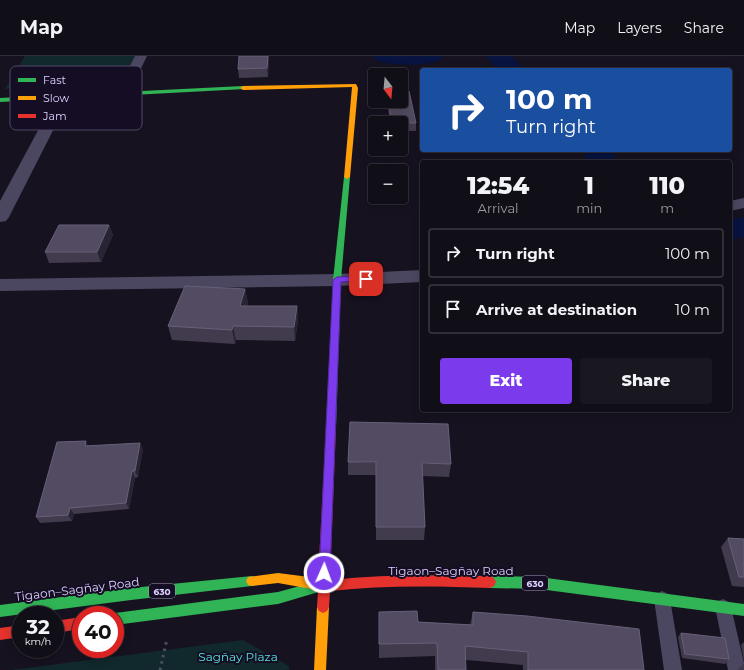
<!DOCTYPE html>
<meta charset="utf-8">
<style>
:root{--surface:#100e17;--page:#191720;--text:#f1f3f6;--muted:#9c9ca1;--line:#302e36;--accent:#7c3aed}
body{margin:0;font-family:Montserrat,sans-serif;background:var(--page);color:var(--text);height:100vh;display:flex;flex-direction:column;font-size:15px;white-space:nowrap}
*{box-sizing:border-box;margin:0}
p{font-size:13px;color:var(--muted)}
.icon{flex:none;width:22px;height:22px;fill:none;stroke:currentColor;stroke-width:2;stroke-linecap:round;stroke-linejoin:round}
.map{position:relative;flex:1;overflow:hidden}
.sheet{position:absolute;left:420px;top:104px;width:312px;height:252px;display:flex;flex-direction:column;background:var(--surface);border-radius:4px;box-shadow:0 2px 10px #0003,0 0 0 1px var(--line)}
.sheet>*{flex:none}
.hud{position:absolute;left:420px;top:12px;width:312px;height:84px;border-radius:4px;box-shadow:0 2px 10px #0003,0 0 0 1px var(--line);background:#1a4fa0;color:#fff;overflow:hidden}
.needle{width:26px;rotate:164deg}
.buttons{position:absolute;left:368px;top:12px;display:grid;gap:8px}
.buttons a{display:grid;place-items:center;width:40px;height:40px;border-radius:4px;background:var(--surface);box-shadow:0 2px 10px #0003,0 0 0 1px var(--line);font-size:20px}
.speed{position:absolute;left:12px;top:550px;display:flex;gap:8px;font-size:20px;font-weight:700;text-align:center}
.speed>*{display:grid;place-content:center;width:52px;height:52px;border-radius:50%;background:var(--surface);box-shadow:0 2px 10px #0003,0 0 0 1px var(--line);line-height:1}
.speed small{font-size:10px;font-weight:400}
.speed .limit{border:6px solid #d22;background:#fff;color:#111}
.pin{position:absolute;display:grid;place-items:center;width:34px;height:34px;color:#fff;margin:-17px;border-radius:8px;box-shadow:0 2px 6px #0006}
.me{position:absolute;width:44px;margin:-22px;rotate:2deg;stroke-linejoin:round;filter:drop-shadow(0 0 3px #0008)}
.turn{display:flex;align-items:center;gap:14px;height:84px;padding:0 20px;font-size:18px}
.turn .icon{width:52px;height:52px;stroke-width:2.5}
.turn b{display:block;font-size:28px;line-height:34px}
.eta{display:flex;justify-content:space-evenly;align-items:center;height:68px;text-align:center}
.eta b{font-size:24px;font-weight:800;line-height:28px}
.action{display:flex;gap:8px;margin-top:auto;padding:8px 20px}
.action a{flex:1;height:46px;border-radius:4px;background:var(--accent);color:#fff;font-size:16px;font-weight:800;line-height:46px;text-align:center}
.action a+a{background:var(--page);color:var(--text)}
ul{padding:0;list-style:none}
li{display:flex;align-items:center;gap:12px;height:50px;margin:0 8px 6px;padding:0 12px;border:2px solid var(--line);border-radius:4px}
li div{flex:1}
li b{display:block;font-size:15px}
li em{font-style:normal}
header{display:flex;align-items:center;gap:24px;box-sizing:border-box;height:56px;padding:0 20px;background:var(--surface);border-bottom:1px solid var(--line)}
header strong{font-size:19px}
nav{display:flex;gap:22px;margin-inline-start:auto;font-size:14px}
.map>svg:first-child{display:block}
.green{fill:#11282d}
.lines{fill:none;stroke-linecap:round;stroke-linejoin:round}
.river{fill:#081340;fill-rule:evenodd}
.path{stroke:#475161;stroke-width:3;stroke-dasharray:2.5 4;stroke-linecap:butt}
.lane{fill:#4c4760;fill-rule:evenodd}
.street{fill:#4c4760;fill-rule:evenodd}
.fast{fill:#30b455;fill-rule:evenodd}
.slow{fill:#ff9f0a;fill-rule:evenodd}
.jam{fill:#e5322d;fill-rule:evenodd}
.wall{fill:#423b4e}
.shaded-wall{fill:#292433}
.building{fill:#534b61;stroke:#68607a}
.route{fill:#7c3aed;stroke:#51269a}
.labels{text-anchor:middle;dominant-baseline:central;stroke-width:4;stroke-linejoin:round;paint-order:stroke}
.shield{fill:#150d24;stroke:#a296bd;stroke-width:1}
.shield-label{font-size:9px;font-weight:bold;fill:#ded1ff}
.near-street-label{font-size:12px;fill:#ded1ff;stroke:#150d24}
.near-park-label{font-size:12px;fill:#57e5d9;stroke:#150d24}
.key{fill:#150d24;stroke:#514866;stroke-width:1}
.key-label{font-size:11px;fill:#ded1ff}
</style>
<header>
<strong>Map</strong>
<nav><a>Map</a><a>Layers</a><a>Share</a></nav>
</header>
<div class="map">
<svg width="744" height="614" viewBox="0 0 744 614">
<rect width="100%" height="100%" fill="#16121f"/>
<g class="green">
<path d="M25,0H135L120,27L5,33Z"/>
<path d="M243,584L289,610V614H11Z"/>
</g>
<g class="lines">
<g class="river">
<path d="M373,0H443L439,5C419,10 397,10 377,5Z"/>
<path d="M485,0H512L524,14H499Z"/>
<path d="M584,94H612L615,102L614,106H584L585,102Z"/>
<path d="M744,161V181L730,184V164Z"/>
</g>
<path class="path" d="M160,614L167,583"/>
<g class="lane">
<path d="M662,535L668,538L670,543L682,614H664L654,543L656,538Z"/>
<path d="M723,543L729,546L731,551L744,607V614H728L715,551L717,546Z"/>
</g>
<g class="street">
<path d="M135,0H147L127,41L122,42L117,41L115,38Z"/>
<path d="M63,37L68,38L70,41L9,161L6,165L0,166V145L56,41L58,38Z"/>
<path d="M744,142V152L730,155V145Z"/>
<path d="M422,214V226L337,230L0,235V223L337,218Z"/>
</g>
<g class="fast">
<path d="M243,30L246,32L245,33L0,46V42Z"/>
<path d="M347,119L350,121L341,224L336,371L334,374H328L326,371L333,224L344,121Z"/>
<path d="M252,520L256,521L258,525L256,529L252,530L131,544L0,561V549L131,532Z"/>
<path d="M490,520L539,521L744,548V560L539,533L490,532L486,530L484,526L486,522Z"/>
<path d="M318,525L322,527L324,531L322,535L278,548L115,569V559H111L115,557L278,536Z"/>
</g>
<g class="slow">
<path d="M356,28L358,32L350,121L347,123L344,121L352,31L243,34L240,32L243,30Z"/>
<path d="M278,517L317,522L321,524L323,528L321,532L317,534L278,527L252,530L248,529L246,525L248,521Z"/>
<path d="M323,545L327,547L329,551L326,614H314L317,551L319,547Z"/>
</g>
<g class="jam">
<path d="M331,367L334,368L336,371L330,524C383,518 436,519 490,520L494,522L496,526L494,530L490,532C436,530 383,529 330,535L329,551L327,555L323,557L319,555L317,551L318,536L314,535L312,531L314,527L318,525L326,371L328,368Z"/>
<path d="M81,561V573L55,577V565Z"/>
<path d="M21,569V581L0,584V572Z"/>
</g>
</g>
<g class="wall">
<path d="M269,3L268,21L239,22L238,13Z"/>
<path d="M387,45H401L416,67V75H401V67H390Z"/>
<path d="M109,169L113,179L101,206L49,207L45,196Z"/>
<path d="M245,233L248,247L247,250H297L298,264L295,285L236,284L235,288L172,284L168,270Z"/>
<path d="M88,390L143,393L138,421L135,422L129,453L74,458L72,465L40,467L36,461Z"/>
<path d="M348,406L451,408L449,421L422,420L425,471L424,484H376V419H348Z"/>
<path d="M728,482L744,483V531L732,530L721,491Z"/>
<path d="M379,556L418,566L470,569L473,556L644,614H523V609L466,604V614H435V600L379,602Z"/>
<path d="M681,577L729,603L725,608L682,602L678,581Z"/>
<path d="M744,586V605L741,589Z"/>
<path d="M744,607V614H737Z"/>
</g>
<g class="shaded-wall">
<path d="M268,0H269V3L268,21L267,12Z"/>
<path d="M109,169L113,179L101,206L97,196Z"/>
<path d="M245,233L248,247L242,264L240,250Z"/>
<path d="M297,250L298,264L295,285L294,271Z"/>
<path d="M233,270L236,284L235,288L232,274Z"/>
<path d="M86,385L89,391L85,390Z"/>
<path d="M140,387L143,393L138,421L135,415Z"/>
<path d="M132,415L135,422L129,453L126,447Z"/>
<path d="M70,452L74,458L72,465L68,459Z"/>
</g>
<g class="building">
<path d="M239,0H268L267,12L238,13Z"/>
<path d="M409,35L416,67H391L389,45H401V36Z"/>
<path d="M59,169H109L97,196H45Z"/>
<path d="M185,230L245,233L240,250H297L294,271L233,270L232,274L168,270Z"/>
<path d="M350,366L448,368L451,408L422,407L425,471H376V406H348Z"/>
<path d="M86,385L85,390L140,387L135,415H132L126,447L70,452L68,459L36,461L57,386Z"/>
<path d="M728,482L744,483V521H739Z"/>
<path d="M417,555L418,566L473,569V556L527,560L639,573L644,614H528V596L465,590L466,614H438L437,587L379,588V556Z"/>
<path d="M681,577L725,582L729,603L685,598Z"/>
</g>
<path class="route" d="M366,220L368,221V224L341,226L330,517L329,521L324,522L320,521L319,517L333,224L337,221Z"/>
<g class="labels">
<g class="shield">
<rect x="522" y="520" width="26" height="14" rx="3"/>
<rect x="149" y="528" width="26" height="14" rx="3"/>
</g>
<g class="shield-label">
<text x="535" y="527">630</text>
<text x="162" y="535">630</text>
</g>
<g class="near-street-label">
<text x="451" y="514">Tigaon–Sagñay Road</text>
<text transform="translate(77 533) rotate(-7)">Tigaon–Sagñay Road</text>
</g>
<g class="near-park-label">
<text x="238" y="600">Sagñay Plaza</text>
</g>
</g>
<rect x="10" y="10" width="132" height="64" rx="6" class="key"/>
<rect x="18" y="22" width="18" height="4" fill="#30b455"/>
<rect x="18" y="40" width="18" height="4" fill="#ff9f0a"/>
<rect x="18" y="58" width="18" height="4" fill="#e5322d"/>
<g class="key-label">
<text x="43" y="28">Fast</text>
<text x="43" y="46">Slow</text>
<text x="43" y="64">Jam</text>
</g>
</svg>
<div class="buttons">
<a><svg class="needle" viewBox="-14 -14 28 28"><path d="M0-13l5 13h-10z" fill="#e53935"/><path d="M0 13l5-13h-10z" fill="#9c9ca1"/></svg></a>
<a>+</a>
<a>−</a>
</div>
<div class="speed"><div>32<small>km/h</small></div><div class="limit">40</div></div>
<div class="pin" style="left:366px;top:223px;background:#d93025"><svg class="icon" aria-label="arrive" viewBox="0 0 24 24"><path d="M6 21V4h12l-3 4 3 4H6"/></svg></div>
<svg class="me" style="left:324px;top:517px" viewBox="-20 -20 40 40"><circle r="17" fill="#7c3aed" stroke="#fff" stroke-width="3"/><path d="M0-11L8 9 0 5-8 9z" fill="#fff"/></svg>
<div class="hud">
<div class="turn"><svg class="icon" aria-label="right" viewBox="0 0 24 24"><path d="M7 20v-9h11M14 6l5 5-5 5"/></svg><div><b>100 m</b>Turn right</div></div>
</div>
<section class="sheet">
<div class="eta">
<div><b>12:54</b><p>Arrival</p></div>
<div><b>1</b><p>min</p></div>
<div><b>110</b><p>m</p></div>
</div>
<ul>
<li><svg class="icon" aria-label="right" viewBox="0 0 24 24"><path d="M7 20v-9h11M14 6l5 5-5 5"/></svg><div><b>Turn right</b></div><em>100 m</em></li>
<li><svg class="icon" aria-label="arrive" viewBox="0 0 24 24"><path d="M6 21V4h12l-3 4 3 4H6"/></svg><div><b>Arrive at destination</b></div><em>10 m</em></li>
</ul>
<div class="action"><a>Exit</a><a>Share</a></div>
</section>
</div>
